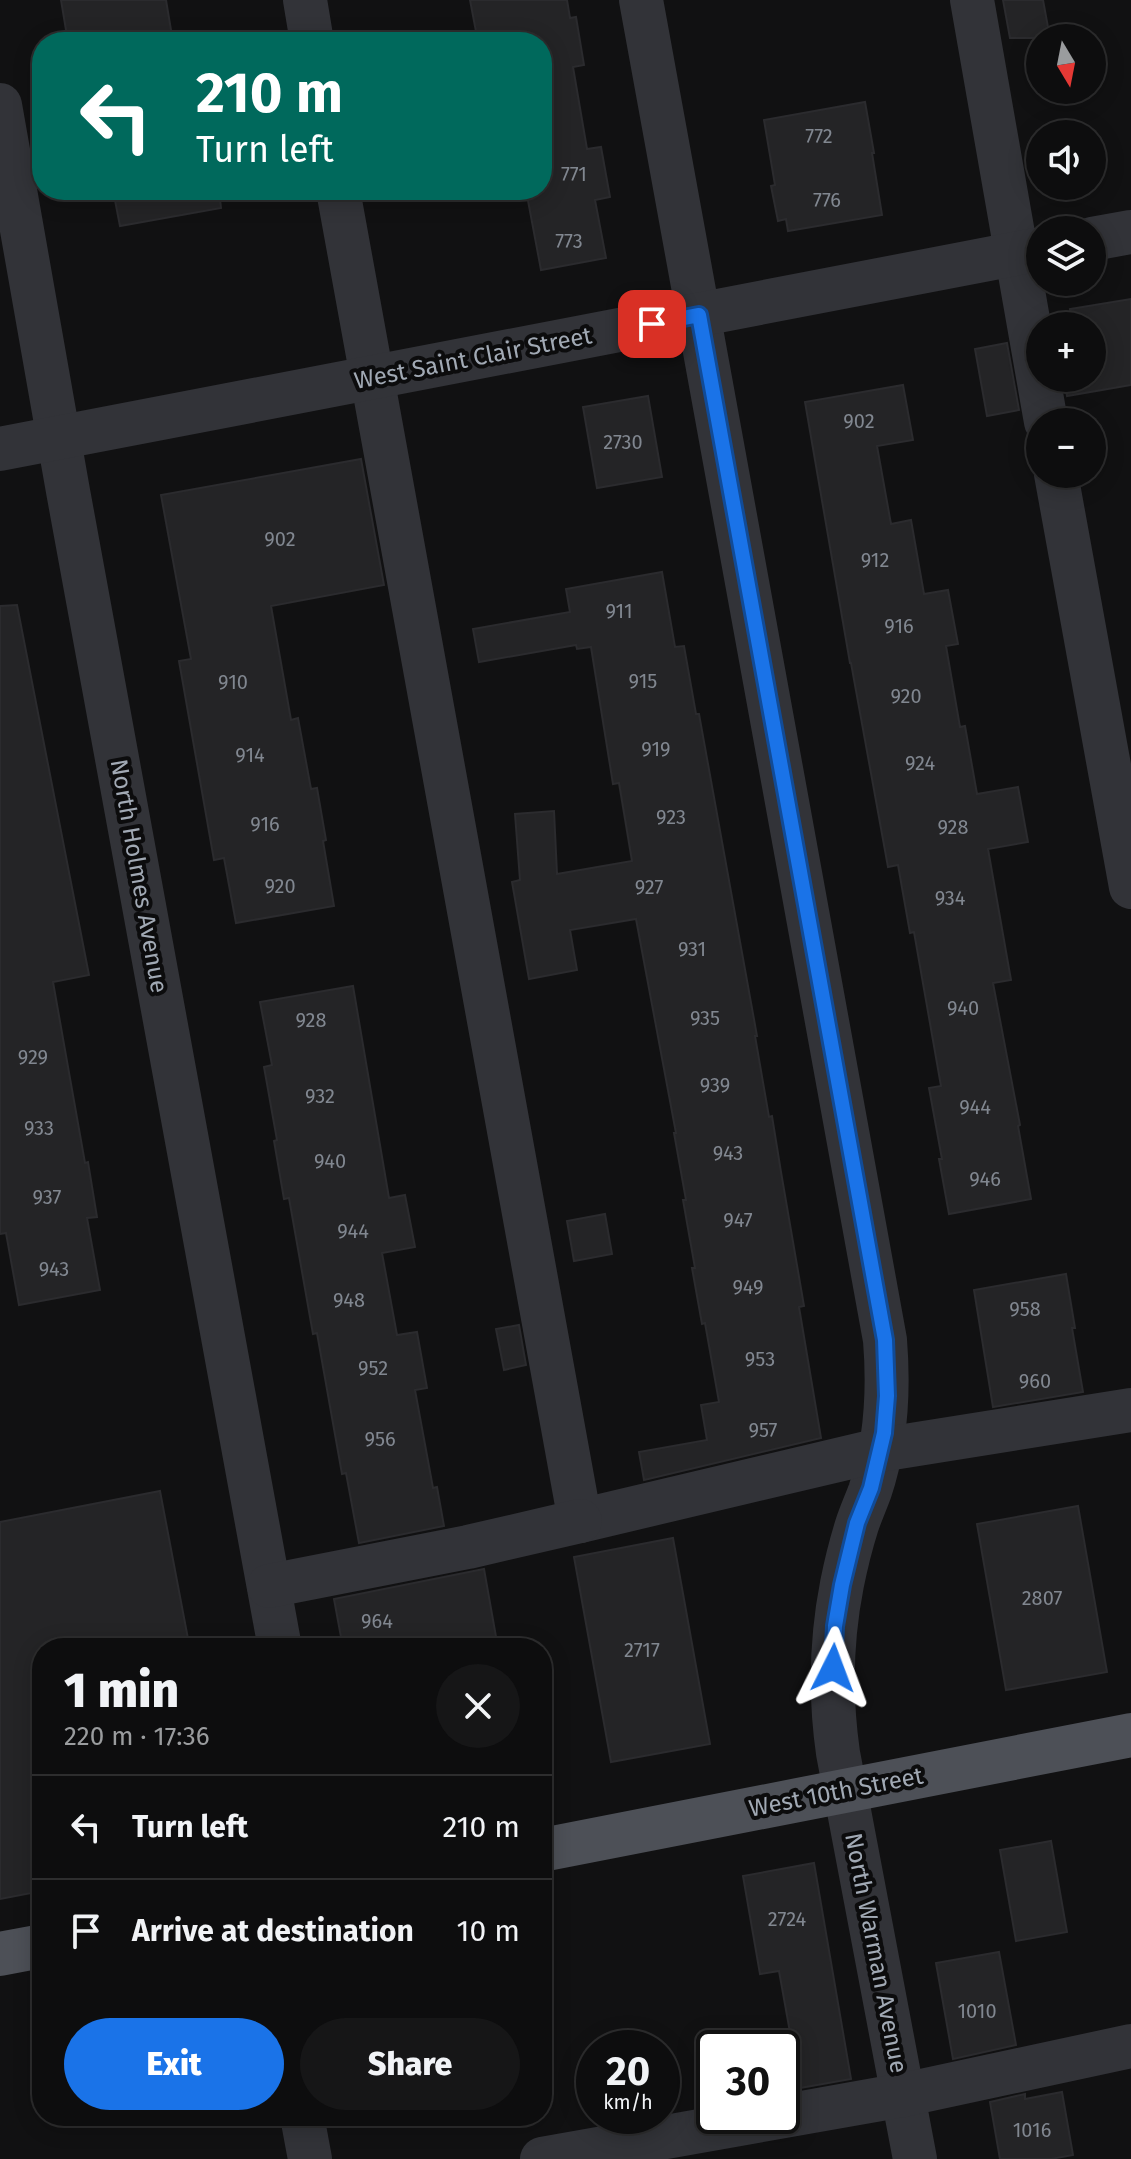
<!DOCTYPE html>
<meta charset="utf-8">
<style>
:root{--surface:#0d0d0e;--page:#161617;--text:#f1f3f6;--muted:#9a9c9e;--line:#2d2d2e;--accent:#1a73e8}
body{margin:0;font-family:"Fira Sans",sans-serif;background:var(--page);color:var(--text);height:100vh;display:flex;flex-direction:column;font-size:30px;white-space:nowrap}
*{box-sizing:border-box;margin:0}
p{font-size:26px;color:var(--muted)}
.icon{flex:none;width:44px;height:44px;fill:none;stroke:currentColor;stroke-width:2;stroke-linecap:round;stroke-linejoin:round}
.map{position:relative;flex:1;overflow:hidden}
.side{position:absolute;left:32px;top:1638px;width:520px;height:488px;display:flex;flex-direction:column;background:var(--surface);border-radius:32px;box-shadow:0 4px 20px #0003,0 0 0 2px var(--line)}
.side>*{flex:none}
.top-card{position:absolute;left:32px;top:32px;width:520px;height:168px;border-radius:32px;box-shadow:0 4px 20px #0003,0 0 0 2px var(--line);background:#00695c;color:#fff;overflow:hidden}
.needle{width:52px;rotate:170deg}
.tools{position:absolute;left:1026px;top:24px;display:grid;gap:16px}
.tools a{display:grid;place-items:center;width:80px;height:80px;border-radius:50%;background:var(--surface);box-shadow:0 4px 20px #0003,0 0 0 2px var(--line);font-size:40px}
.speed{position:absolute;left:576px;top:2030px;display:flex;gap:16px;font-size:40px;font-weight:700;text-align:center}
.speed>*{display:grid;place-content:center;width:104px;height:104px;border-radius:50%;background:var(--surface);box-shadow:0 4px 20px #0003,0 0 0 2px var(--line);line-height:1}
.speed small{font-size:20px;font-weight:400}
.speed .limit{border:4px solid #111;border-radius:12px;background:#fff;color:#111}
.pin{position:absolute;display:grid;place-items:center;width:68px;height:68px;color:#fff;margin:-34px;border-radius:16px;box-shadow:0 4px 12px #0006}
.me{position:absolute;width:88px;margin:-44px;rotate:3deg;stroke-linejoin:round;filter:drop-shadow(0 0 6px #0008)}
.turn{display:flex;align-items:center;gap:28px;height:168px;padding:0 32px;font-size:36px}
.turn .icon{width:104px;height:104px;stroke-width:2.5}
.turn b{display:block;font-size:56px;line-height:68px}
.round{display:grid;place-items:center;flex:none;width:84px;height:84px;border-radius:42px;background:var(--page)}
.summary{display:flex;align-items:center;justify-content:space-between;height:136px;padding:0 32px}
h1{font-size:48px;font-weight:800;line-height:60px}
.cta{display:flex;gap:16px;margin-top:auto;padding:16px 32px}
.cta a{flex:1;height:92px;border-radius:48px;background:var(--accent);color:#fff;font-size:32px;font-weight:800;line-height:92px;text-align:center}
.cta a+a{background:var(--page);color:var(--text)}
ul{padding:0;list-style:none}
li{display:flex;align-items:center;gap:24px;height:104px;padding:0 32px;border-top:2px solid var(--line)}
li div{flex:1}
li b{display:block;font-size:30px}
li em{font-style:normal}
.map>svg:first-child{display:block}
.building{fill:#242426;stroke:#2b2b2e;stroke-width:2}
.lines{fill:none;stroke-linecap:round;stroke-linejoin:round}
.minor{stroke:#323338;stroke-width:44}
.major{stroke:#4d5057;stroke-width:44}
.route-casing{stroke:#114b97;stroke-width:20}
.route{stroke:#1a73e8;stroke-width:14}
.labels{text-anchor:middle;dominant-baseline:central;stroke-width:8;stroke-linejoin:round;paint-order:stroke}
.number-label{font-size:20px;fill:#818790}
.street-label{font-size:24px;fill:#a1a9b4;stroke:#0c0c0d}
</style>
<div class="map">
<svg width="1131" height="2159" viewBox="0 0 1131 2159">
<rect width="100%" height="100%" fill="#111112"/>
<g class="building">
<path d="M61,0H166L173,42H68Z"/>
<path d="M470,0H567L570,18L576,17L584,65L573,67L587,149L601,147L610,197L595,200L606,258L541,270L526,190H542V42H478Z"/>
<path d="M1003,0H1043L1050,38H1010Z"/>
<path d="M865,102L874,153H872L882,215L788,231L786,219L778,221L771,186L775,185L764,120Z"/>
<path d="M113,190H219L221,208L120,226Z"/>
<path d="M1131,299V385L1067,396L1064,378H1092V326H1073L1070,309Z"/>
<path d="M1007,343L1019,410L987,416L975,349Z"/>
<path d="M903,385L913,440L877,446L891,524L911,520L924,594L948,590L958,644L946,646L960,727L965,726L977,794L1018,787L1028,842L988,849L1011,980L993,983L1020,1125L1018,1126L1031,1199L949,1214L939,1159H942L929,1088L941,1086L914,932L910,933L898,865L888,867L851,663H850L805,402Z"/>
<path d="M648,396L662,477L597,488L583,407Z"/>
<path d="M361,459L384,585L271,606L291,720L298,718L311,789L317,788L326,840L323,841L334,906L236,923L224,858L214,860L179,661L191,659L161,495Z"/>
<path d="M662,572L675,647L684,646L696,714H699L757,1036H755L769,1117L772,1116L781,1172L804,1306L799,1307L821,1438L644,1480L639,1452L707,1440L701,1405L719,1402L705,1323L702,1324L692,1268H695L683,1200H686L674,1133H676L636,919L570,930L577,970L529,979L512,882L520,880L515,814L554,811L557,874L632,861L619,783L613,784L591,647L577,649L576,645L479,662L473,629L570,612L566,589Z"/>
<path d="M17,605L89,975L53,982L85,1163L88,1162L97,1217L87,1218L100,1290L19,1305L6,1233L0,1234V606Z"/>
<path d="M353,986L389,1198L405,1195L415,1247L382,1253L397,1335L417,1332L427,1388L415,1390L433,1488L437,1487L444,1526L359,1543L346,1473L342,1474L317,1333L313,1334L289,1198L284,1199L274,1141L277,1140L264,1067L272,1065L260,1002Z"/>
<path d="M605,1214L612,1254L574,1261L567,1221Z"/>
<path d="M1066,1274L1075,1328H1072L1083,1392L993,1407L974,1290Z"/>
<path d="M519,1325L526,1365L504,1370L496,1329Z"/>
<path d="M160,1491L189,1644L165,1648H42V1891L0,1899V1522Z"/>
<path d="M1078,1506L1107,1672L1006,1690L977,1524Z"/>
<path d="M673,1538L710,1744L611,1762L574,1557Z"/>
<path d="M484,1569L498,1648H343L334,1599Z"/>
<path d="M1051,1841L1067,1932L1016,1941L1000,1850Z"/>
<path d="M814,1863L851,2079L800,2088L779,1971L760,1974L743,1876Z"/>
<path d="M999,1952L1016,2045L953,2059L936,1963Z"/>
<path d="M1062,2092L1073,2155L1051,2159H1000L990,2102L1025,2094V2099Z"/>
</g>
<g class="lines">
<g class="minor">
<path d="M305,0L312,42"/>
<path d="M641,0L885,1340C889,1390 886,1443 870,1491C866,1502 861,1513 857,1525C851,1544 846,1564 842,1584C831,1640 830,1697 838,1753L915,2159"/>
<path d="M972,0L1046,422"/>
<path d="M0,105L68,491L280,1648"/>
<path d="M338,190L580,1521L880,1450L1131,1410"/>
<path d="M1092,239L1131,232"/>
<path d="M0,449L1040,249"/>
<path d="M1056,474L1131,887"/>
<path d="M269,1586L468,1547L580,1521"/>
<path d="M302,2116L310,2159"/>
<path d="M542,2159L903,2095L1131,2046"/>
</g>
<g class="major">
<path d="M542,1850L1131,1735"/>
<path d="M0,1954L42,1946"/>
</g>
</g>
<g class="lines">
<g class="route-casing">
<path id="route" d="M652,324L699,315L885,1340L887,1396L884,1433L871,1488L857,1523L842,1585L835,1626L833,1668"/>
</g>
<use href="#route" class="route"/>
</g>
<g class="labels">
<g class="number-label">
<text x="819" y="136">772</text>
<text x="574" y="174">771</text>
<text x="827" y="200">776</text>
<text x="569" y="241">773</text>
<text x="859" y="421">902</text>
<text x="623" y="442">2730</text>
<text x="280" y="539">902</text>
<text x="875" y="560">912</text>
<text x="619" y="611">911</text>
<text x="899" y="626">916</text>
<text x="643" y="681">915</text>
<text x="233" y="682">910</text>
<text x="906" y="696">920</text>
<text x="656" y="749">919</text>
<text x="250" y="755">914</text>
<text x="920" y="763">924</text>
<text x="671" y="817">923</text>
<text x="265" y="824">916</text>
<text x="953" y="827">928</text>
<text x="280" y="886">920</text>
<text x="649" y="887">927</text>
<text x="950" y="898">934</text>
<text x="692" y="949">931</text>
<text x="963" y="1008">940</text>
<text x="705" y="1018">935</text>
<text x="311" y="1020">928</text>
<text x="33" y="1057">929</text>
<text x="715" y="1085">939</text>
<text x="320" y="1096">932</text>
<text x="975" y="1107">944</text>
<text x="39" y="1128">933</text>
<text x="728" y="1153">943</text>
<text x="330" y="1161">940</text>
<text x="985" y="1179">946</text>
<text x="47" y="1197">937</text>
<text x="738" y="1220">947</text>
<text x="353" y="1231">944</text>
<text x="54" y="1269">943</text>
<text x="748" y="1287">949</text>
<text x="349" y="1300">948</text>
<text x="1025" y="1309">958</text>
<text x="760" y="1359">953</text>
<text x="373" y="1368">952</text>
<text x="1035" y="1381">960</text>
<text x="763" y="1430">957</text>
<text x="380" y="1439">956</text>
<text x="1042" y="1598">2807</text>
<text x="377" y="1621">964</text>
<text x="642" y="1650">2717</text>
<text x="787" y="1919">2724</text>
<text x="977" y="2011">1010</text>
<text x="1032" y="2130">1016</text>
</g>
<g class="street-label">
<text transform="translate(473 358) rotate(-11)">West Saint Clair Street</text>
<text transform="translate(139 876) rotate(80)">North Holmes Avenue</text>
<text transform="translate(836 1792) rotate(-11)">West 10th Street</text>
<text transform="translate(876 1953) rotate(79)">North Warman Avenue</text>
</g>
</g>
</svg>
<div class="tools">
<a><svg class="needle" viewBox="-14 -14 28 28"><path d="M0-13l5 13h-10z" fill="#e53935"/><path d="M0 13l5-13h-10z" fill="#9a9c9e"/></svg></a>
<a><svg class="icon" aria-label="sound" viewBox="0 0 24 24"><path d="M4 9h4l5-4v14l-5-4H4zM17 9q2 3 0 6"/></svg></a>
<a><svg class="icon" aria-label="layers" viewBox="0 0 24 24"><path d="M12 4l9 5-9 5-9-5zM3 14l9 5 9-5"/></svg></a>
<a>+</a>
<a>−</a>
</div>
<div class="speed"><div>20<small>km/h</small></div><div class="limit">30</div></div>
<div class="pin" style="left:652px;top:324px;background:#d93025"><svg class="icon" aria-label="arrive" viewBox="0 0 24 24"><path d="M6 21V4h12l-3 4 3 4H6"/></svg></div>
<svg class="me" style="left:833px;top:1668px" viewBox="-20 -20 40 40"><path d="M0-17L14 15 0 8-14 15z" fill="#1a73e8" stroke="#fff" stroke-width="4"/></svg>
<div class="top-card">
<div class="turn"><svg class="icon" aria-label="left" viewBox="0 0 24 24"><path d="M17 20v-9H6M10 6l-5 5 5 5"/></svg><div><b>210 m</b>Turn left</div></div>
</div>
<section class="side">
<div class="summary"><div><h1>1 min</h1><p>220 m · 17:36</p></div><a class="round"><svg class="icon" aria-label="close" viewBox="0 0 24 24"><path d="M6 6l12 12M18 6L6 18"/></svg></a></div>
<ul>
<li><svg class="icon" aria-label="left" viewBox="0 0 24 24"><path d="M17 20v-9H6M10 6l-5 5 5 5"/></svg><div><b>Turn left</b></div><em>210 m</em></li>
<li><svg class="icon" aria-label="arrive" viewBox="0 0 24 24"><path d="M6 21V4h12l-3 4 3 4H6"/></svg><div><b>Arrive at destination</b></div><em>10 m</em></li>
</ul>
<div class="cta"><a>Exit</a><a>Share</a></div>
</section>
</div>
